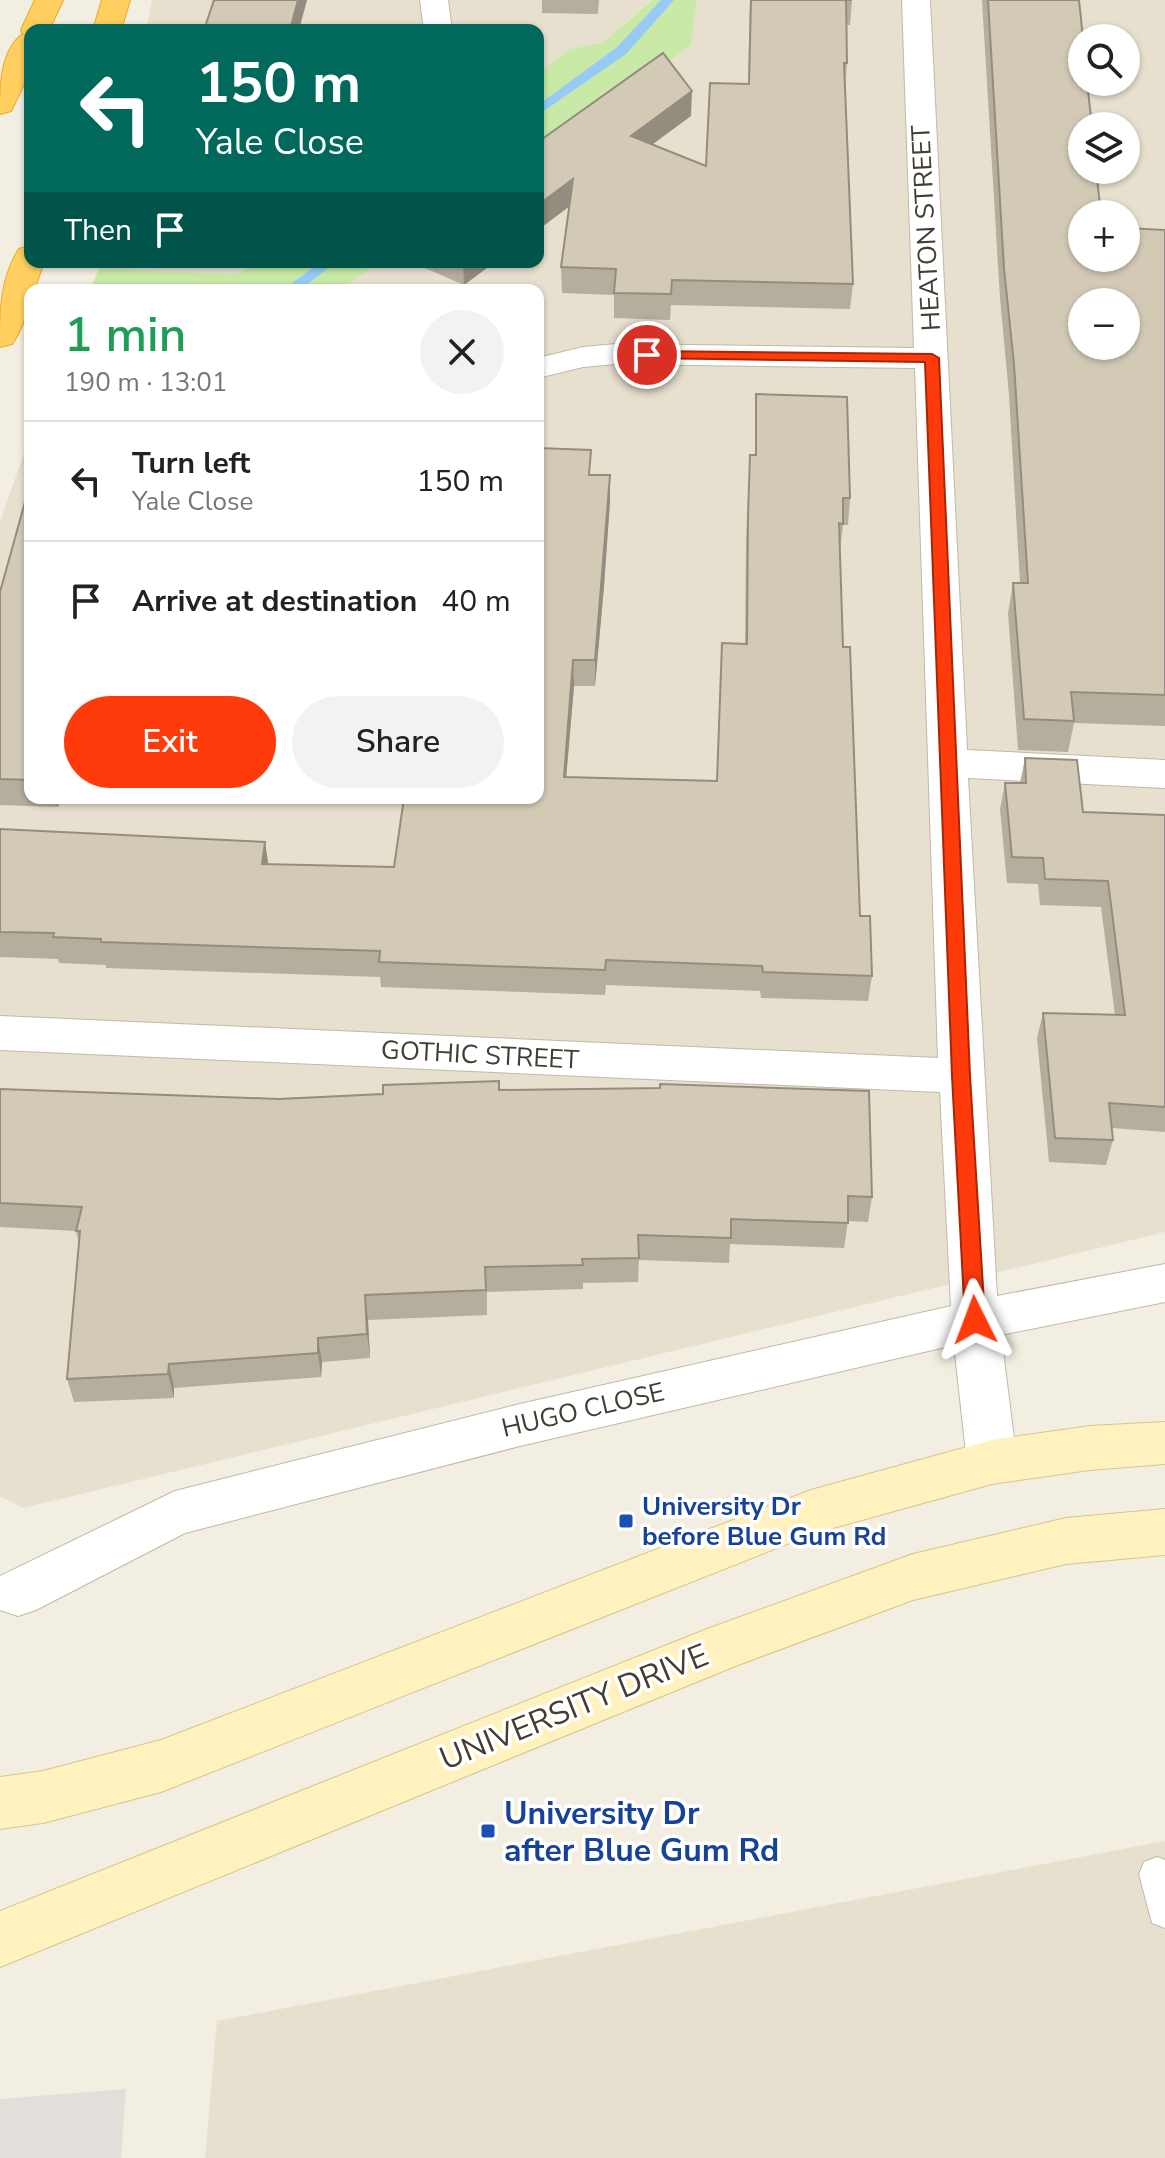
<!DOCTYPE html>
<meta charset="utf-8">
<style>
:root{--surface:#fff;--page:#f2f2f2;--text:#222;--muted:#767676;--line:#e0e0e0;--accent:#ff3a0b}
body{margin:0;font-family:"Nunito Sans",sans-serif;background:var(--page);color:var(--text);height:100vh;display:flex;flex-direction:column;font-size:30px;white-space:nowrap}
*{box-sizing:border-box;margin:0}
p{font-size:26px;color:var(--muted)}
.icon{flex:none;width:44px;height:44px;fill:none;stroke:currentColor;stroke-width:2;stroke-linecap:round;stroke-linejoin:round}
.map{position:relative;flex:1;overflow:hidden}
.side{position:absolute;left:24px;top:284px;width:520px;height:520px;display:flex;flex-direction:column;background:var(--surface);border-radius:16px;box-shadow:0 2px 6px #0004}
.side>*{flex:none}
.hud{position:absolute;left:24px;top:24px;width:520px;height:244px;border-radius:16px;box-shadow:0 2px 6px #0004;background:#00695c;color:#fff;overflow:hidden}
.tools{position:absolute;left:1068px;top:24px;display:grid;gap:16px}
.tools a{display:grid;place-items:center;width:72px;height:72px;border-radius:50%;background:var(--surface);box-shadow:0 2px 6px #0004;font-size:40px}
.pin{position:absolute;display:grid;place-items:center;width:68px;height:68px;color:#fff;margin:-34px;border:4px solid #fff;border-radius:50%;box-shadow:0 2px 8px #0007}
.me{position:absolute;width:88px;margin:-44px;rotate:357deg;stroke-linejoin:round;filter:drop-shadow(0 0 6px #0008)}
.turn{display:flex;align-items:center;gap:28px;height:168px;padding:0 40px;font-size:36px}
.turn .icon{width:104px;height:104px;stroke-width:2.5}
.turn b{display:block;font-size:56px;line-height:68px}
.then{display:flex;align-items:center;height:76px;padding:0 40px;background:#0003;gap:16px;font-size:30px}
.round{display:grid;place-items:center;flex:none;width:84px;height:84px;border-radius:42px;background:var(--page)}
.summary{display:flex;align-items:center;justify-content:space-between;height:136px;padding:0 40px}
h1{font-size:48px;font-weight:600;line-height:60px;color:#1e9e55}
.action{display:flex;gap:16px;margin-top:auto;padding:16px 40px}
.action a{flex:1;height:92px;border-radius:48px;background:var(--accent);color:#fff;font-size:32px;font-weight:600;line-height:92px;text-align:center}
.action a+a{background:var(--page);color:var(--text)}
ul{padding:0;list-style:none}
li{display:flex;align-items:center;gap:24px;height:120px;padding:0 40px;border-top:2px solid var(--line)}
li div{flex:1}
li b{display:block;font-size:30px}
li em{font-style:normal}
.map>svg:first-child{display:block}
.residential{fill:#e7e0ce;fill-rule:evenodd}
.green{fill:#c9eaa6}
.parking{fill:#e2dfda}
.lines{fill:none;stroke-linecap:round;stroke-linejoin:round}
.stream{fill:#97cbf5;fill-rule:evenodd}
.service-casing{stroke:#c0b9a6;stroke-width:2}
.minor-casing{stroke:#c0b9a6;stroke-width:2}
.secondary-casing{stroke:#d6c68c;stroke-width:2}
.motorway-casing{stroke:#e9a924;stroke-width:2}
.service{fill:#fff;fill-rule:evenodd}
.minor{fill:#fff;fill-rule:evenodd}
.secondary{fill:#fff2be;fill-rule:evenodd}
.motorway{fill:#ffd05f;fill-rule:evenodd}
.wall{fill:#b5ae9d}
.shaded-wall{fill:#948d7f}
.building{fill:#d3cab6;stroke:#948d7f;stroke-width:2;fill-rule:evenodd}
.route{fill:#ff3a0b;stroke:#a62607;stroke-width:2}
.transit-dot{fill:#1a4fb4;stroke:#fff;stroke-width:3}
.labels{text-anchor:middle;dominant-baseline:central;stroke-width:7;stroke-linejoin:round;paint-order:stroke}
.street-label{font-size:26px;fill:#433d32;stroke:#fff}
.transit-label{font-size:26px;font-weight:bold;fill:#164399;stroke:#fff;text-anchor:start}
.near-street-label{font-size:32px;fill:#433d32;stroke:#fff}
.near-transit-label{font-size:32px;font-weight:bold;fill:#164399;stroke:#fff;text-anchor:start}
</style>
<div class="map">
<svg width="1165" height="2158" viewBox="0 0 1165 2158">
<rect width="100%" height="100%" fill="#f2eee1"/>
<g class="residential">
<path d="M152,0H651L602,43L569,49L538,74V30H146Z"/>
<path d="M697,0H1165V1232L23,1508L0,1496V522L30,436V798H538V290H339L381,262H538V156L690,45ZM1082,38H1126V82H1082ZM1082,126H1126V170H1082ZM1082,214H1126V258H1082ZM1082,302H1126V346H1082Z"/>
<path d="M100,262H259L236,274L99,269Z"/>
<path d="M1165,1841V2158H205L217,2021Z"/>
</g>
<g class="green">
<path d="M652,0H697L691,45L538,156V74L569,49L602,43Z"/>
<path d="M259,262H381L339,290H90L99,269L236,274Z"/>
</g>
<path class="parking" d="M126,2089L121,2158H0V2099Z"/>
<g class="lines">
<g class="stream">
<path d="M661,0H674L626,54L538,115V105L616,48Z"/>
<path d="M320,262H336L300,290H283Z"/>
</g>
<g class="service-casing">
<path id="service" d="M1157,1857L1165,1860V1928L1152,1923L1139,1874L1144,1862Z"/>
</g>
<g class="minor-casing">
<g id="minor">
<path d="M420,0H448L452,30H424Z"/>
<path d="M902,0H930L967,750L1165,760V788L968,778L997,1296L1165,1264V1302L1001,1335L1017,1462L1010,1477L992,1484L974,1477L967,1462L954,1345L520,1446L185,1533L36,1610L18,1616L0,1610V1576L175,1491L520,1404L951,1306L940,1092L0,1050V1016L938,1058L915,368L616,364L583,367L538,378V358L583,347L616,344L914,348Z"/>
</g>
</g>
<g class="secondary-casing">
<g id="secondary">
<path d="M1165,1422V1464L1090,1470L992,1484L815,1533L161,1792L43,1823L0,1829V1777L43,1771L161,1740L811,1490L992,1440L1090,1426Z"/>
<path d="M1165,1509V1555L1066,1564L913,1600L738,1665L0,1967V1911L707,1629L913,1554L1066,1518Z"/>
</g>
</g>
<g class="motorway-casing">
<g id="motorway">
<path d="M35,0H63L49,30H30V72L11,111L0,114C0,88 0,50 23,34L21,30Z"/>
<path d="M102,0H130L121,30H93Z"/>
<path d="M30,246V262H44L34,290H30C30,307 22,330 12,344L0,347C0,312 0,279 19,249Z"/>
</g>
</g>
<use href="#service" class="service"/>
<use href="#minor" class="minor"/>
<use href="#secondary" class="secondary"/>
<use href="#motorway" class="motorway"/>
</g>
<g class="wall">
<path d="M542,0H599L598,14L542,13Z"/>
<path d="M750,0H852L850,25H847V63L845,88L853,284L850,309L671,305L670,320L614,318V295L562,293L561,267L570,206L691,116L652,145L706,166L748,84Z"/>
<path d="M982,0H1079L1082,258L1165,230V726L1074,723L1068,752L1018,750L1008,613L1013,583H1020L1009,395L1000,298Z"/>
<path d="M411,262H495L464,285Z"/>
<path d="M756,394L850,498L848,525H843L840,550L843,647L860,916L872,976L868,1001L761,998L760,991L606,985L605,995L381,987L380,977L106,968V965L59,963L58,959L0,957V829L268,864L394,867L538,798L590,475H610V501L604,586L595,686H574L566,777L717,781L722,643H745L746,542L750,455H755Z"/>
<path d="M30,502V798H60L58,807L0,805V592Z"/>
<path d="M1025,758L1083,812L1165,815V1132L1112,1128L1113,1140L1106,1165L1049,1162L1037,1038L1043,1013L1115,1015L1101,907L1040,905L1038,884L1007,883L1000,809L1005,783H1020Z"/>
<path d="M0,1089L279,1099L500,1090L872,1197L868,1222L848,1221L844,1248L730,1244L729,1263L639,1260L638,1282L583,1283V1289L487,1292V1315L368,1320L370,1358L322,1362L321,1377L174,1388V1398L74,1402L67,1379L79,1244L76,1231L0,1227Z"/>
</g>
<g class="shaded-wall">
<path d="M298,0H307L299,30H290Z"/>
<path d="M692,91L691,116L630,161L631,136Z"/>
<path d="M573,179L574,203L538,230V205Z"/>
<path d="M463,262H495L464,285Z"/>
<path d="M610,475V501L604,586L595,686V660Z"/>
<path d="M573,660L574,686L564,803V777Z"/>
<path d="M55,798H60L58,807Z"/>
<path d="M265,842L269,868L262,864Z"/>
<path d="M365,1295L368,1320L370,1358L367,1334Z"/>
<path d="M318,1338L322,1362L321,1377L318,1353Z"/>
<path d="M169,1364L174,1388V1398L168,1374Z"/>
</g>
<g class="building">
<path d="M214,0H298L290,30H204Z"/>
<path d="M751,0H852H846L847,63H844L853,284L672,280L671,294L614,293L616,269L561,267L573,179L538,205V142L663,53L692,91L631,136L706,166L710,83L749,84Z"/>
<path d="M988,0H1079L1083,38L1082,82H1087L1092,126H1082V170H1096L1101,214H1082V258H1126V228L1165,230V695L1071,692L1074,721L1024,719L1013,583H1028L1014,364L1004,268ZM1082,302H1126V346H1082Z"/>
<path d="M756,394L847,397L850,498H843V524L839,523L843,647H850L860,916H870L872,976L763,972L762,966L606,960L605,970L379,962L380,951L101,942V939L53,937L54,933L0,932V829L265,842L262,864L394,867L404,798H538V448L591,450L589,475H610L595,660H573L564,777L717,781L722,643L747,644L748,516L750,455H756Z"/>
<path d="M25,502H30V780L0,779V592Z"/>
<path d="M1025,758L1077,760L1083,812L1165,815V1107L1109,1103L1113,1140L1055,1138L1043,1013L1125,1015L1108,881L1045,879L1043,858L1012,857L1005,783H1026Z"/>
<path d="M499,1081V1090L660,1088V1084L869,1091L872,1197L848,1196V1223L731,1219V1238L638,1235L639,1258L582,1259L583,1265L485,1267L486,1290L365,1295L367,1334L318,1338V1353L169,1364L168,1374L67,1379L80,1231H76L82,1207L0,1203V1089L279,1099L383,1094V1085Z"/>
</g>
<path class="route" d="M647,351L932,354L939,358L970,1076L985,1320L982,1326L975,1328L968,1326L965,1320L952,1076L925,362L643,358V352Z"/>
<g class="transit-dot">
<rect x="618" y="1513" width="16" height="16" rx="4"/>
<rect x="480" y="1823" width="16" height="16" rx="4"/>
</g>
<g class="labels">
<g class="street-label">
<text transform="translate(926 228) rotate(-93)">HEATON STREET</text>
<text transform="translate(480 1055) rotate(3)">GOTHIC STREET</text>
<text transform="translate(583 1410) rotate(-13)">HUGO CLOSE</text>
</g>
<g class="transit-label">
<text x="642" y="1506">University Dr<tspan x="642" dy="30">before Blue Gum Rd</tspan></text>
</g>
<g class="near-street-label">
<text transform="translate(574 1707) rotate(-22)">UNIVERSITY DRIVE</text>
</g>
<g class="near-transit-label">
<text x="504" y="1813">University Dr<tspan x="504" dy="37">after Blue Gum Rd</tspan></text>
</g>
</g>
</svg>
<div class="tools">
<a><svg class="icon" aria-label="search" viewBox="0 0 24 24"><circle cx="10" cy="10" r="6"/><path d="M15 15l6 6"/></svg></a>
<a><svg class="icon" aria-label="layers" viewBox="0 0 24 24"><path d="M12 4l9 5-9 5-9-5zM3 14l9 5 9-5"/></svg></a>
<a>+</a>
<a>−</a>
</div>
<div class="pin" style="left:647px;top:355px;background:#d93025"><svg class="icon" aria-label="arrive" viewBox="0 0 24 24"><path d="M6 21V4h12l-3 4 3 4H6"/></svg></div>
<svg class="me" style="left:975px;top:1320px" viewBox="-20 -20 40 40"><path d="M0-17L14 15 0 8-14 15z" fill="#ff3a0b" stroke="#fff" stroke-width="4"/></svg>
<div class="hud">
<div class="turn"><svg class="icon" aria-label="left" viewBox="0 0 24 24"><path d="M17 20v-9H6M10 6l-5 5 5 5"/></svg><div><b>150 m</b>Yale Close</div></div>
<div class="then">Then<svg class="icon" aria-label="arrive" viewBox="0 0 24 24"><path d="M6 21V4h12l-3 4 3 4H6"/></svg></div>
</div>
<section class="side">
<div class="summary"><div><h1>1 min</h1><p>190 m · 13:01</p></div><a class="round"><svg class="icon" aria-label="close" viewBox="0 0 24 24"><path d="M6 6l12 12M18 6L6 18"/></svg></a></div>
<ul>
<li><svg class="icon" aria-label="left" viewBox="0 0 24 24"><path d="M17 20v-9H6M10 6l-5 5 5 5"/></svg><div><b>Turn left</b><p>Yale Close</p></div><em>150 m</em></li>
<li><svg class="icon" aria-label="arrive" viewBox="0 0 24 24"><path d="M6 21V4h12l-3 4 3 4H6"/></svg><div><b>Arrive at destination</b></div><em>40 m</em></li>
</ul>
<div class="action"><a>Exit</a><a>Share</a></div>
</section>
</div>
